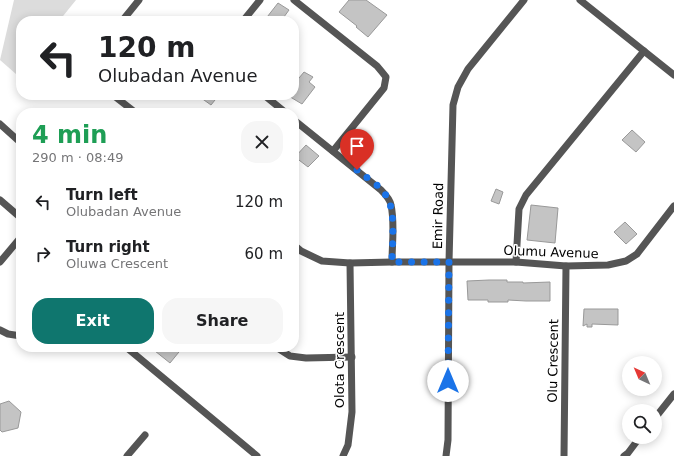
<!DOCTYPE html>
<meta charset="utf-8">
<style>
:root{--surface:#fff;--page:#f6f6f6;--text:#202124;--muted:#757577;--accent:#0f766e}
body{margin:0;font-family:"DejaVu Sans",sans-serif;background:var(--page);color:var(--text);height:100vh;display:flex;flex-direction:column;font-size:15px;white-space:nowrap}
*{box-sizing:border-box;margin:0}
p{font-size:13px;color:var(--muted)}
.icon{flex:none;width:22px;height:22px;fill:none;stroke:currentColor;stroke-width:2;stroke-linecap:round;stroke-linejoin:round}
.map{position:relative;flex:1;overflow:hidden}
.panel{position:absolute;left:16px;top:108px;width:283px;height:244px;display:flex;flex-direction:column;background:var(--surface);border-radius:16px;box-shadow:0 2px 10px #0003}
.panel>*{flex:none}
.guide{position:absolute;left:16px;top:16px;width:283px;height:84px;border-radius:16px;box-shadow:0 2px 10px #0003;background:#fff;color:var(--text);overflow:hidden}
.needle{width:26px;rotate:316deg}
.fabs{position:absolute;left:622px;top:356px;display:grid;gap:8px}
.fabs a{display:grid;place-items:center;width:40px;height:40px;border-radius:50%;background:var(--surface);box-shadow:0 2px 10px #0003;font-size:20px}
.pin{position:absolute;display:grid;place-items:center;width:34px;height:34px;color:#fff;margin:-41px -17px;border-radius:50% 50% 50% 0;rotate:-45deg;box-shadow:0 0 4px #0007}
.pin .icon{rotate:45deg}
.me{position:absolute;width:44px;margin:-22px;rotate:0deg;stroke-linejoin:round;filter:drop-shadow(0 0 3px #0008)}
.turn{display:flex;align-items:center;gap:14px;height:84px;padding:0 16px;font-size:18px}
.turn .icon{width:52px;height:52px;stroke-width:2.5}
.turn b{display:block;font-size:28px;line-height:34px}
.round{display:grid;place-items:center;flex:none;width:42px;height:42px;border-radius:16px;background:var(--page)}
.summary{display:flex;align-items:center;justify-content:space-between;height:68px;padding:0 16px}
h1{font-size:24px;font-weight:800;line-height:30px;color:#1e9e55}
.button{display:flex;gap:8px;margin-top:auto;padding:8px 16px}
.button a{flex:1;height:46px;border-radius:16px;background:var(--accent);color:#fff;font-size:16px;font-weight:800;line-height:46px;text-align:center}
.button a+a{background:var(--page);color:var(--text)}
ul{padding:0;list-style:none}
li{display:flex;align-items:center;gap:12px;height:52px;padding:0 16px}
li div{flex:1}
li b{display:block;font-size:15px}
li em{font-style:normal}
.map>svg:first-child{display:block}
.green{fill:#dcdcdc}
.building{fill:#c4c4c4;stroke:#999}
.lines{fill:none;stroke-linecap:round;stroke-linejoin:round}
.minor{stroke:#555;stroke-width:7}
.route{stroke:#1a73e8;stroke-width:7;stroke-dasharray:0 12.6}
.labels{text-anchor:middle;dominant-baseline:central;stroke-width:3;stroke-linejoin:round;paint-order:stroke}
.street-label{font-size:13px;fill:#000;stroke:#fff}
</style>
<div class="map">
<svg width="674" height="456" viewBox="0 0 674 456">
<rect width="100%" height="100%" fill="#fff"/>
<path class="green" d="M14,0H76L59,21H21V68L16,74L0,60Z"/>
<g class="building">
<path d="M349,0H366L387,15L368,37L356,27L357,26L339,12Z"/>
<path d="M278,3L289,10L281,21H264Z"/>
<path d="M304,72L313,77L309,82L315,87L302,104L287,95H294V84Z"/>
<path d="M197,95H219L211,105Z"/>
<path d="M632,130L645,142L636,152L622,140Z"/>
<path d="M306,145L319,156L308,167L295,157Z"/>
<path d="M496,189L503,192L499,204L491,201Z"/>
<path d="M531,205L558,208L555,243L527,240Z"/>
<path d="M625,222L637,234L626,244L614,232Z"/>
<path d="M489,280H507V282H523V283L550,282V301H526L508,300V302H488V300H468L467,281Z"/>
<path d="M584,309H618V325L592,324V327H587V324L583,326Z"/>
<path d="M150,347H183L170,363Z"/>
<path d="M9,401L21,412L18,428L2,432L0,430V404Z"/>
</g>
<g class="lines">
<g class="minor">
<path d="M294,0L377,66L382,72L386,77L384,88L333,151"/>
<path d="M580,0L674,75"/>
<path d="M122,21L139,0"/>
<path d="M243,21L260,0"/>
<path d="M113,95L136,113"/>
<path d="M264,95L286,113"/>
<path d="M294,120L381,190C385,194 390,199 391,205C395,223 392,244 392,262"/>
<path d="M0,124L21,143"/>
<path d="M0,200L21,218"/>
<path d="M294,245L301,251L322,261L350,263L392,262H516L566,266L608,265L626,261L637,254L674,206"/>
<path d="M0,262L21,237"/>
<path d="M516,262L519,209L526,195L644,51"/>
<path d="M0,330L8,334L21,336"/>
<path d="M126,347L257,456"/>
<path d="M276,347L290,356L306,358L352,357"/>
<path d="M655,418L674,394"/>
<path d="M127,456L145,435"/>
<path d="M343,456L348,445L352,412L350,263"/>
<path d="M446,456L448,440L449,262L453,105L458,87L468,69L524,0"/>
<path d="M564,456L566,266"/>
<path d="M624,456L628,453L640,437"/>
</g>
</g>
<g class="lines">
<path class="route" d="M357,170C367,178 381,186 387,197C396,212 392,245 392,262H449L448,381"/>
</g>
<g class="labels">
<g class="street-label">
<text transform="translate(438 216) rotate(-89)">Emir Road</text>
<text transform="translate(551 252) rotate(2)">Olumu Avenue</text>
<text transform="translate(339 360) rotate(-90)">Olota Crescent</text>
<text transform="translate(553 361) rotate(-89)">Olu Crescent</text>
</g>
</g>
</svg>
<div class="fabs">
<a><svg class="needle" viewBox="-14 -14 28 28"><path d="M0-13l5 13h-10z" fill="#e53935"/><path d="M0 13l5-13h-10z" fill="#757577"/></svg></a>
<a><svg class="icon" aria-label="search" viewBox="0 0 24 24"><circle cx="10" cy="10" r="6"/><path d="M15 15l6 6"/></svg></a>
</div>
<div class="pin" style="left:357px;top:170px;background:#d93025"><svg class="icon" aria-label="arrive" viewBox="0 0 24 24"><path d="M6 21V4h12l-3 4 3 4H6"/></svg></div>
<svg class="me" style="left:448px;top:381px" viewBox="-20 -20 40 40"><circle r="19" fill="#fff"/><path d="M0-13L10 11 0 6-10 11z" fill="#1a73e8"/></svg>
<div class="guide">
<div class="turn"><svg class="icon" aria-label="left" viewBox="0 0 24 24"><path d="M17 20v-9H6M10 6l-5 5 5 5"/></svg><div><b>120 m</b>Olubadan Avenue</div></div>
</div>
<section class="panel">
<div class="summary"><div><h1>4 min</h1><p>290 m · 08:49</p></div><a class="round"><svg class="icon" aria-label="close" viewBox="0 0 24 24"><path d="M6 6l12 12M18 6L6 18"/></svg></a></div>
<ul>
<li><svg class="icon" aria-label="left" viewBox="0 0 24 24"><path d="M17 20v-9H6M10 6l-5 5 5 5"/></svg><div><b>Turn left</b><p>Olubadan Avenue</p></div><em>120 m</em></li>
<li><svg class="icon" aria-label="right" viewBox="0 0 24 24"><path d="M7 20v-9h11M14 6l5 5-5 5"/></svg><div><b>Turn right</b><p>Oluwa Crescent</p></div><em>60 m</em></li>
</ul>
<div class="button"><a>Exit</a><a>Share</a></div>
</section>
</div>
